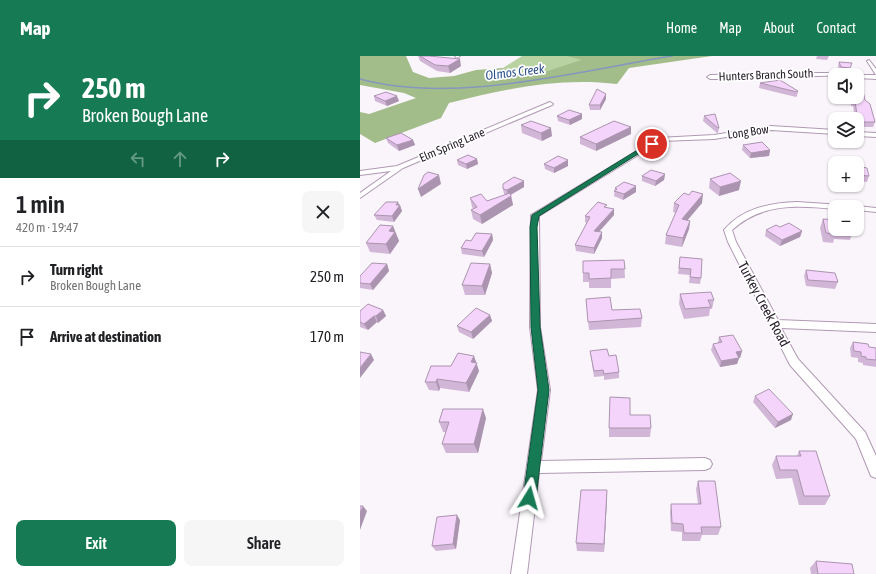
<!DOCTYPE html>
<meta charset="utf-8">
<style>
:root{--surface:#fff;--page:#f6f6f6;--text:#202124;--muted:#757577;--line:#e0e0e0;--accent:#167b54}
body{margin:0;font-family:"Asap Condensed",sans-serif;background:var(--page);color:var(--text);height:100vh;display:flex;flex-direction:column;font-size:15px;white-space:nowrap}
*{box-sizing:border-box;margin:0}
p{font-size:13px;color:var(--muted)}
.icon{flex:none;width:22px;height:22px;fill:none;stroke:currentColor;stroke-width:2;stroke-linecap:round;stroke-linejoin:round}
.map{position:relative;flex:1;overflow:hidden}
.sheet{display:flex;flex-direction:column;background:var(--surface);width:360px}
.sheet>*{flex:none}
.guide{background:#167b54;color:#fff;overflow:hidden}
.fabs{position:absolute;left:468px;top:12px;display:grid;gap:8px}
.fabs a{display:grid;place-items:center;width:36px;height:36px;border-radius:8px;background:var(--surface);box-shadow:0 1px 3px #0004;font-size:20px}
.pin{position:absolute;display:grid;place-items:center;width:34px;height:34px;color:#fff;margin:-17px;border:2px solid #fff;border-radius:50%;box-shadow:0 1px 4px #0007}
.me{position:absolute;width:44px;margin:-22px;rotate:8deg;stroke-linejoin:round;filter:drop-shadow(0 0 3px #0008)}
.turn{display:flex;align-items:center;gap:14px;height:84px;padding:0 16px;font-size:18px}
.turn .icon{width:52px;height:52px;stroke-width:2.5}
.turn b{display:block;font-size:28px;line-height:34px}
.lanes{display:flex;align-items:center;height:38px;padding:0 16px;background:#0003;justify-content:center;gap:20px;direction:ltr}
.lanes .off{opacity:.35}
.round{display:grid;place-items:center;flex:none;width:42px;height:42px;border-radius:8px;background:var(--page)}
.head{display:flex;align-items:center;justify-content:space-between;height:68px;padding:0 16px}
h1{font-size:24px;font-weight:600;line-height:30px}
.primary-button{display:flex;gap:8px;margin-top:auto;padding:8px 16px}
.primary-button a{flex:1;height:46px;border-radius:8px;background:var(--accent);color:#fff;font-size:16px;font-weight:600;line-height:46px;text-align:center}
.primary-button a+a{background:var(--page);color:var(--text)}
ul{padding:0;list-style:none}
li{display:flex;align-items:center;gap:12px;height:60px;padding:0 16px;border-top:1px solid var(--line)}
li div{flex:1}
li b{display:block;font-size:15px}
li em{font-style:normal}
header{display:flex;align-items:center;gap:24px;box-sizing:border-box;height:56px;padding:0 20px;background:var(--accent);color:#fff}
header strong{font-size:19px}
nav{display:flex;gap:22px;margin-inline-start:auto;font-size:14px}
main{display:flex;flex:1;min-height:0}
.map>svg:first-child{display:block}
.green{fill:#b9d2a2}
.forest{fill:#a3bd8a}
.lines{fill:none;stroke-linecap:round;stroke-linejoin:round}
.stream{stroke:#8597bd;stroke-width:1.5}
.minor-casing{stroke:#b099b4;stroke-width:2}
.minor{fill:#fff;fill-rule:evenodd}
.wall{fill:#d2b6d7}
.shaded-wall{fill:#ab94af}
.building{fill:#f4d4fa;stroke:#ab94af}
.route{fill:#167b54;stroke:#0e5037}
.labels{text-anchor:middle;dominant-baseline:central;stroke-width:3.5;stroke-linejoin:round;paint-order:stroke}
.far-street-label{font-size:12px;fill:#281f2a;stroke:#fff}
.far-water-label{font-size:13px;font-style:italic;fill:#2e528d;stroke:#fff}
.street-label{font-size:14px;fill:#281f2a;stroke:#fff}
</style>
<header>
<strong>Map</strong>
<nav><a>Home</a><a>Map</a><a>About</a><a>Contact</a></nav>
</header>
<main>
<section class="sheet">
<div class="guide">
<div class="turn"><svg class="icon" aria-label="right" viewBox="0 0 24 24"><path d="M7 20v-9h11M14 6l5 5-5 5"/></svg><div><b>250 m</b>Broken Bough Lane</div></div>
<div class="lanes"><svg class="icon off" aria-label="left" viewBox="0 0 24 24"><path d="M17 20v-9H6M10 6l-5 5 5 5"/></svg><svg class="icon off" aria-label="ahead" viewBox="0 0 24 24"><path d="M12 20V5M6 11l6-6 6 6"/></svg><svg class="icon" aria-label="right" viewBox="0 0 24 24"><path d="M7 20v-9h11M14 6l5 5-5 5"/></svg></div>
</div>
<div class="head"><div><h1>1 min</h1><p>420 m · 19:47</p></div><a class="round"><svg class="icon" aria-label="close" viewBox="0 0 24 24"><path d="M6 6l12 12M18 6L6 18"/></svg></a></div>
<ul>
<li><svg class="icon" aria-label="right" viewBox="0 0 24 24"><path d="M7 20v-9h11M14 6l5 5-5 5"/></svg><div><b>Turn right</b><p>Broken Bough Lane</p></div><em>250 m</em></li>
<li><svg class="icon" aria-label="arrive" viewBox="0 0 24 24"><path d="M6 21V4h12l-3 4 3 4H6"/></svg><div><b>Arrive at destination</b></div><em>170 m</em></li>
</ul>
<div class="primary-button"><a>Exit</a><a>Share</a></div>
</section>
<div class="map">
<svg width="516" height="518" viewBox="0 0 516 518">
<rect width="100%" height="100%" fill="#faf5fb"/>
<path class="green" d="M162,0H206L222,4C191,14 175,23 143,12Z"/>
<path class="forest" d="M0,0H46L53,16L69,22L94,20L116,14L143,12L156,17L178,18L221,4L206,0H352L269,12L257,28C198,21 146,33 89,47L81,62L15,87L0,78V56L9,58L56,42L44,37L0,29Z"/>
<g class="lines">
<path class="stream" d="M0,23C93,49 218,15 312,0"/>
<g class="minor-casing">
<g id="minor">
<path d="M95,0H100L97,2Z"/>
<path d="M509,4L516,13V23L497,22V19H495H516L507,5Z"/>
<path d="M453,17H487L490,19L367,23H350L347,21L350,19Z"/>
<path d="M190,46L193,48L192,49L43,112L0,142V137L31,115L0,119V115L37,110Z"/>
<path d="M411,70L475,74V78L411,74L354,83L301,85L179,160L180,271L190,334L181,405L345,402L350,404L352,408L350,412L345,414L179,417L167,518H151L178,334L170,271L171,159L298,82L354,79Z"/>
<path d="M497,76L516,77V81L497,80Z"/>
<path d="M437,146L482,149L486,151H475V153C437,149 402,147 372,174L376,186L418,264L516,268V276L421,272L438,303L505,376L516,400V422L511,420L496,383L430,309L368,186L364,174C382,152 410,147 437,146Z"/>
<path d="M497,150L516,152V156L497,154V151H494Z"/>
</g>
</g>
<use href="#minor" class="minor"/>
</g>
<g class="wall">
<path d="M58,0H69L101,10L90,17L77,15L60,5Z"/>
<path d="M457,0H469L467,4L456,3Z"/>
<path d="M479,6L490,12L489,18L497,19H481L482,16H485H479L478,10Z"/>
<path d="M400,27L438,35L437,40L436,41L399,32Z"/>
<path d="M246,38V43L240,54H230L229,49Z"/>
<path d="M14,40L39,45L27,50L15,45Z"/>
<path d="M490,41H497L505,44L515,66L513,71H497V63H495L493,50H491Z"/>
<path d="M222,58V63L210,69L198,65L197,60Z"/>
<path d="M344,60L359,72L358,77H357L343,65Z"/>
<path d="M161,69L192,80L182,85L162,77Z"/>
<path d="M271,71V78L236,95L220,88V81Z"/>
<path d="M26,82L53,84L55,89L39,95L28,87Z"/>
<path d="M383,89L410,94L409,100L390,102L382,94Z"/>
<path d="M117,103L118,108L107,113L98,109L97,104Z"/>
<path d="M184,108L208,110L194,117L185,113Z"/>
<path d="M497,110L509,120L507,126L497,125Z"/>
<path d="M305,118L304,124L295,130L282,125V120Z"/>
<path d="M350,123L379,134L359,140L349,132Z"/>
<path d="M164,125V131L151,139L153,149L122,168L113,163L111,154L113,153L112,151L110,142L127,145L145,139L144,138L143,133Z"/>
<path d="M255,132L276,136L263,144L254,140Z"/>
<path d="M38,146L42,155L34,166L17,164L14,159Z"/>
<path d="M314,147H342L327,164L330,165L329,173L322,191L305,188L306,179L316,157L313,156Z"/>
<path d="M247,152L254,159L239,176H242V182L234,198L216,195L215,189L227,167L225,166V160Z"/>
<path d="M463,163L493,175L490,184L474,183L473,187L463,186L460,172Z"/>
<path d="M33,170L39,185L30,198L10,196L6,187Z"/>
<path d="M420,171L442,175L440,181L420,190L405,180L406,174Z"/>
<path d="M132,178L133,184L124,201L102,198L101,192L111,185Z"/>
<path d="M320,201L341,222L340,228L329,227L330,219L318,218Z"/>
<path d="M264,204L265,222L251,223V232H229V226H223V217Z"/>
<path d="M27,208L29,215L13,234L0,232V220Z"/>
<path d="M130,208L132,217L125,239H105L102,229Z"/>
<path d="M446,214L478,226L475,233L446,230L444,220Z"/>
<path d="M320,238L354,244L352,253H350L349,260L324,263L319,248Z"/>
<path d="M226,243L252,254L282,262L281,271L229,274Z"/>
<path d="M23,254L26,260L18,267L17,266L8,274L0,271V255Z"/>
<path d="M130,259L132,265L113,283L99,276L97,270Z"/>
<path d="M359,281L382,295L380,302H379L377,308L360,311L351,294L353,288L358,287Z"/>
<path d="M493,286L509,291L516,292V311L503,309V307L498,306V302L491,301L490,292Z"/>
<path d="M230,295L249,300L259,316V322L244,324V320L234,321L231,301Z"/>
<path d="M114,300L119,315L109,336L80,332L79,335L69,334L65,326L91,310Z"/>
<path d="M395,340L431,364L415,372L393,346Z"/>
<path d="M270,359L291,372L290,381H249V372Z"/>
<path d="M126,362L118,397H86L82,388L86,376H83L79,366Z"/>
<path d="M439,395L470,440L465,449H439L432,422L416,423L412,409L416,400H437Z"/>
<path d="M338,425L361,471L358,479H342L340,485H322V476L311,475L310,456L311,448H338L336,433Z"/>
<path d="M247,443L244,496L217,495L216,487Z"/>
<path d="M100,464L96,493L76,495L72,490Z"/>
<path d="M456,505L494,518H451L450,512Z"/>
</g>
<g class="shaded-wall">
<path d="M100,3L101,10L90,17L88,10Z"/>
<path d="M246,38V43L240,54V49Z"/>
<path d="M37,40L39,45L27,50L25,45Z"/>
<path d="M222,58V63L210,69L209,64Z"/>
<path d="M271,71V78L236,95V88Z"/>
<path d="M191,72L192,80L182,85L181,77Z"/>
<path d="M53,84L55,89L39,95L37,89Z"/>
<path d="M410,94L409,100L390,102L391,97Z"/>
<path d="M117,103L118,108L107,113L106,108Z"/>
<path d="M208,104V110L194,117V112Z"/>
<path d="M305,118L304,124L295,130L296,125Z"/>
<path d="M79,119L81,128L61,141L58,133Z"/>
<path d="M164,125V131L148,140L147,134Z"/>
<path d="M381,125L379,134L359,140L360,131Z"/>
<path d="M276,130V136L263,144L264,138Z"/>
<path d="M343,138L342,147L321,172L322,163Z"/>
<path d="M151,140L153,149L122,168L120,159Z"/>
<path d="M38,146L39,151L40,149L42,155L34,166L32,160L36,149Z"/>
<path d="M254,153V159L234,181V175Z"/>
<path d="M330,165L329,173L322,191L323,182Z"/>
<path d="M33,170L39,185L30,198L26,188L29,175Z"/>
<path d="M442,175L440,181L420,190L422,184Z"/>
<path d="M242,176V182L234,198V192Z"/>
<path d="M132,178L133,184L124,201L122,195Z"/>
<path d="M27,208L29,215L13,234L10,228Z"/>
<path d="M130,208L132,217L125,239L122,230Z"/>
<path d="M23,254L26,260L18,267L16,260Z"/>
<path d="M130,259L132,265L113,283L111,276Z"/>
<path d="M14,260L17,266L8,274L4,268Z"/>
<path d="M382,295L380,302H379L377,308L360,311L361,305L376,296Z"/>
<path d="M11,298L14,304L0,322V312Z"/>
<path d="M114,300L119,315L109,336L106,327L111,306Z"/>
<path d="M77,323L80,332L79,335L76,326Z"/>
<path d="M123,353L126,362L118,397L114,388Z"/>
<path d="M433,358L431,364L415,372L418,366Z"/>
<path d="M247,434V443L244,496V488Z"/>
<path d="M3,450L7,455L0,474V457Z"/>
<path d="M97,459L100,464L96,493L93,488Z"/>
</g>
<g class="building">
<path d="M60,0H69L100,3L88,10L75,9Z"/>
<path d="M479,6L492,7L490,12L481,11Z"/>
<path d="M482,16H489V18L497,19H483Z"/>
<path d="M497,20L502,31L505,44L510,48L515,66H498L495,45H493L492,41H497Z"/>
<path d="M420,24L438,35L437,36L400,27Z"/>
<path d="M237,33L246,38L240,49H229Z"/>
<path d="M26,36L37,40L25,45L14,40Z"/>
<path d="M209,54L222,58L209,64L197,60Z"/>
<path d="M355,58L359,72H358L344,60Z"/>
<path d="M171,65L191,72L181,77L161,69Z"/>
<path d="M254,65L271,71L236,88L220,81Z"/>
<path d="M41,77L53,84L37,89L26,82Z"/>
<path d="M402,86L410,94L391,97L383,89Z"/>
<path d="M108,99L117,103L106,108L97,104Z"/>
<path d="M198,100L208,104L194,112L184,108Z"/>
<path d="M497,110L507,112L509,120L497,119Z"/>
<path d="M291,114L305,118L296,125L282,120Z"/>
<path d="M68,116L79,119L58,133L64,119Z"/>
<path d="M370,117L381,125L360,131L350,123Z"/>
<path d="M154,121L164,125L147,134L143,133V128Z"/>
<path d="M264,126L276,130L264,138L254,135L257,133L255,132Z"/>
<path d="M332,135L343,138L322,163L330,165L323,182L306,179L319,149L314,147L324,137L329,139Z"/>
<path d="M150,137L151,140L120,159L111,154L117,151L110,142L121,138L127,145Z"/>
<path d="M26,146H38L36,149H40L32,160L14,159Z"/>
<path d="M238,146L247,149L244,151L254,153L234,175L242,176L234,192L215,189L230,161L225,160Z"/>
<path d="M463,163L475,164V173H493V175L475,174L476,178L466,177Z"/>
<path d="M429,167L442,175L422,184L406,174L416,169L420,171Z"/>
<path d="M20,169L33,170L29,175L35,176L26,188L6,187Z"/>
<path d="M116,177L132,178L122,195L101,192L106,184L111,185Z"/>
<path d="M320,201L342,203L341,222L330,221L331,213L319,212Z"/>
<path d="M264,204L265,213H251V222L229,223V217H223V205Z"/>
<path d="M12,207L27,208L10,228L0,227V220Z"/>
<path d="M111,207L130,208L122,230L102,229Z"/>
<path d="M446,214L475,217L478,226L448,224Z"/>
<path d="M351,236L354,244H348L351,251L325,253L320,238Z"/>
<path d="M250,241L252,254L280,253L282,262L228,266L226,243Z"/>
<path d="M8,248L23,254L16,260H14L4,268L0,266V255Z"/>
<path d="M116,252L130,259L111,276L97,270Z"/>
<path d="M373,279L382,295L376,296L379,302L361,305L353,288L362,286L359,281Z"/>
<path d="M493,286L508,288L509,291L516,292V304L506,303V301L501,300V296L494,295Z"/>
<path d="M247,293L249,300L256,299L259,316L244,318L243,314L234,315L230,295Z"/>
<path d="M0,296L11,298L0,312Z"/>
<path d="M98,297L114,300L111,306L117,307L106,327L77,323L76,326H65L71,310H91Z"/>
<path d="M409,333L433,358L418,366L395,340Z"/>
<path d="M250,341L270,342V359H290L291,372H249Z"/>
<path d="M83,353H123L114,388H82L89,366H79Z"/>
<path d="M439,395H456L470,440H444L437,414H420L416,400H441Z"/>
<path d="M338,425H355L361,471H341L342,477H324L323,468L312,467L311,448H341Z"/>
<path d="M221,434H247L244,488L216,487Z"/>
<path d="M0,450H3L0,457Z"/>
<path d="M97,459L93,488L72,490L77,461Z"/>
<path d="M456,505L492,508L494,518H458Z"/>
</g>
<path class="route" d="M289,87L294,88L179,160L177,171L180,271L189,334L176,442L174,446L169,447L165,446L163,442L178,334L171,271L170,171L172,159Z"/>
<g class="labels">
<g class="far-street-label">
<text transform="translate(406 19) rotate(-2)">Hunters Branch South</text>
<text transform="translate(388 76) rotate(-8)">Long Bow</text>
<text transform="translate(92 89) rotate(-23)">Elm Spring Lane</text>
</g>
<g class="far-water-label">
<text transform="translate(155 16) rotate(-7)">Olmos Creek</text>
</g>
<g class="street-label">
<text transform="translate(404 248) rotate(62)">Turkey Creek Road</text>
</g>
</g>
</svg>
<div class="fabs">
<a><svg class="icon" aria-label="sound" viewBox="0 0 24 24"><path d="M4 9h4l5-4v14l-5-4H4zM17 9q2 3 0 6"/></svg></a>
<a><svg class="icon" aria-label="layers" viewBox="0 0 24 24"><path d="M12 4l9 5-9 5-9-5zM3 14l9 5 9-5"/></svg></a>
<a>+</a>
<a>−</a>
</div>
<div class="pin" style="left:292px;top:88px;background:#d93025"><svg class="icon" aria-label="arrive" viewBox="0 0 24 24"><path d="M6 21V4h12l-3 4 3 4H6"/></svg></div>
<svg class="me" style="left:169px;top:442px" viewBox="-20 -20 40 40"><path d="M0-17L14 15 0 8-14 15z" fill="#167b54" stroke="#fff" stroke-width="4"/></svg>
</div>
</main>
